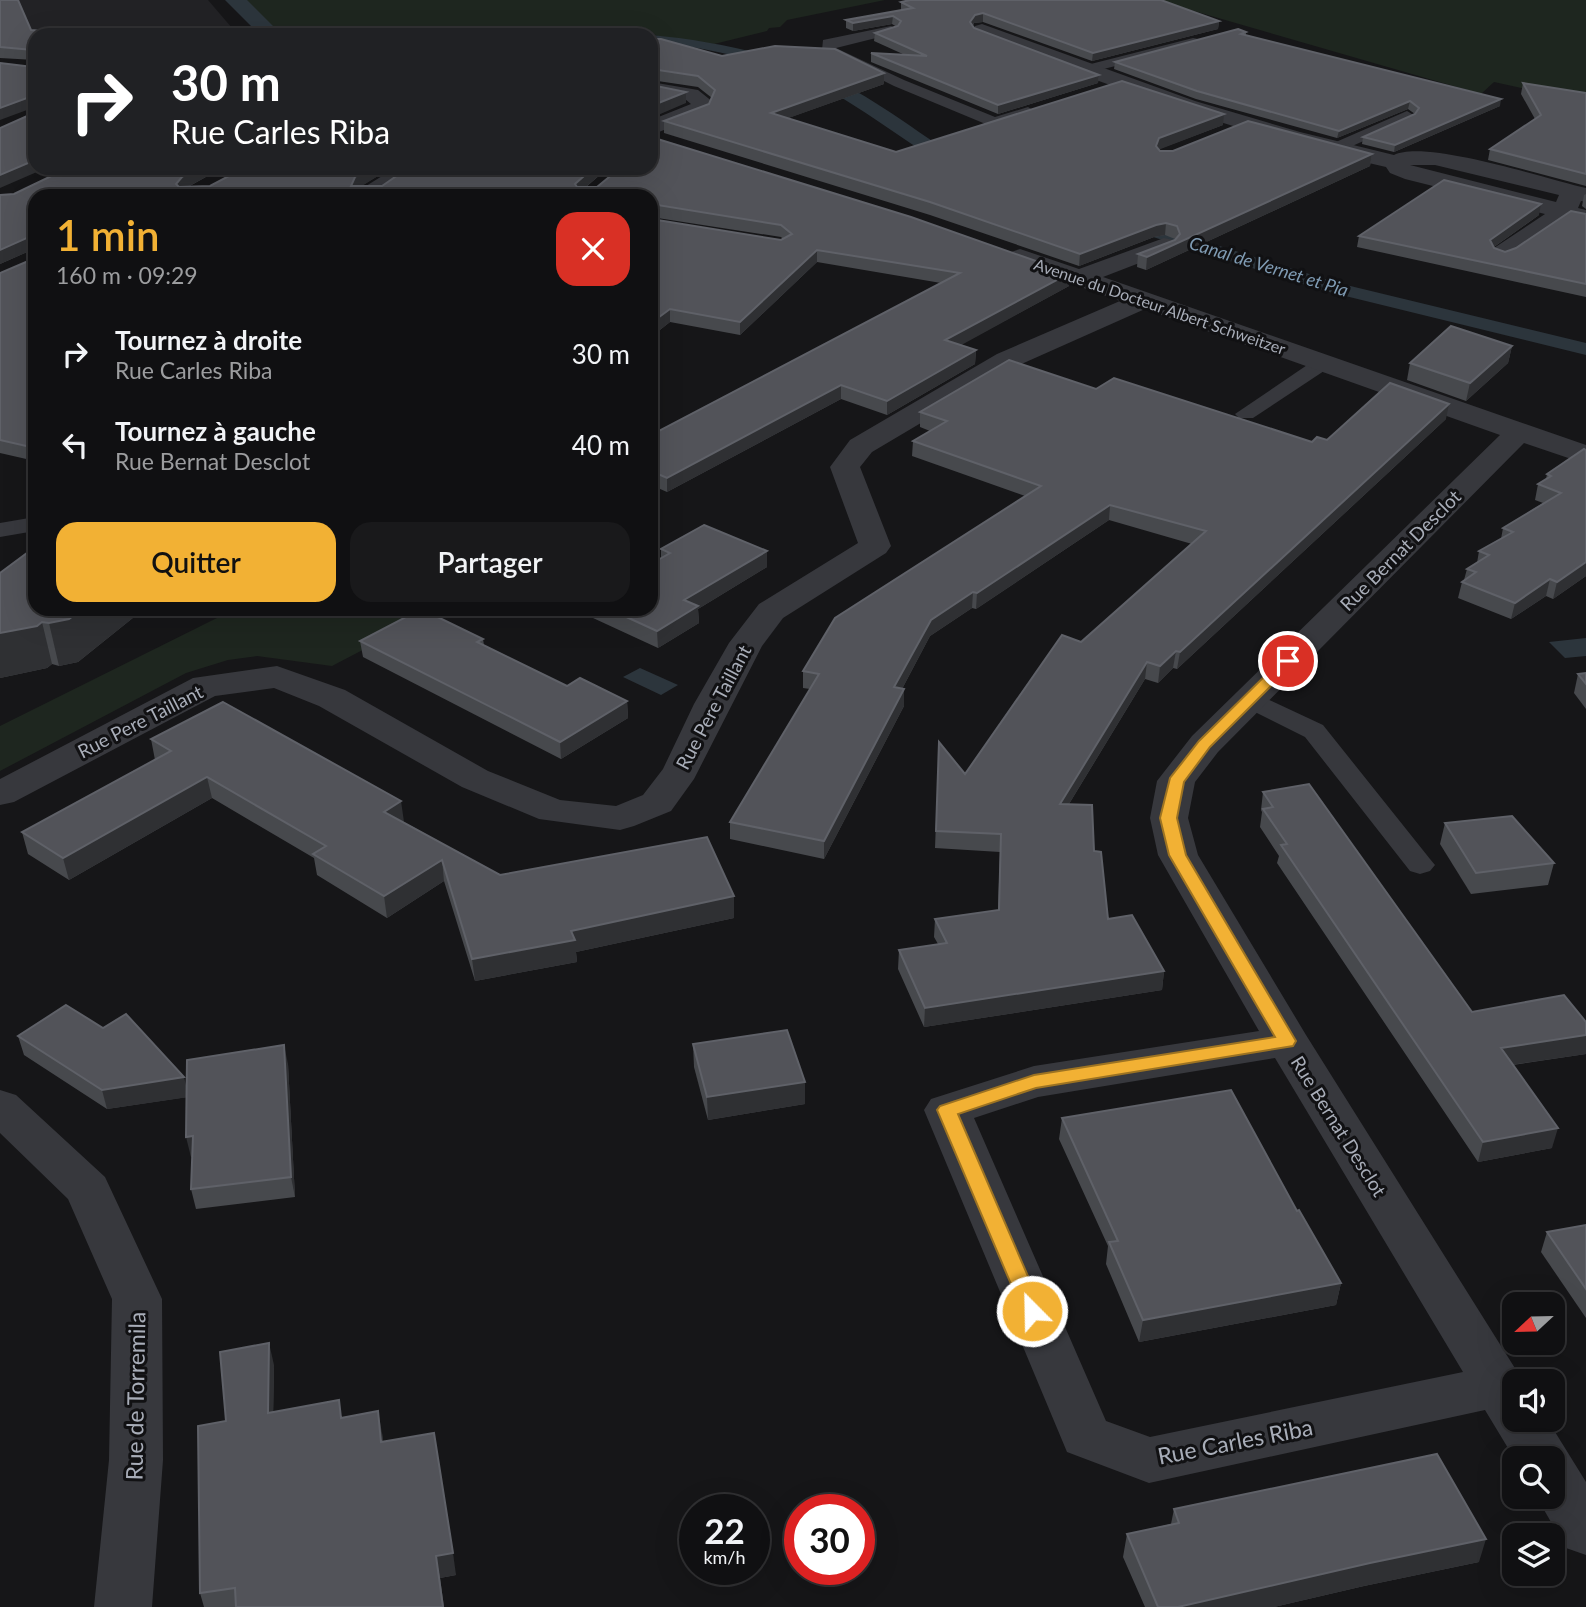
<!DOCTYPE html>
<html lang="fr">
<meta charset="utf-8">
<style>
:root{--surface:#101012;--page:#19191b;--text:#f1f3f6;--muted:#9c9d9f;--line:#303032;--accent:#f2b134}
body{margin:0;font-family:Lato,sans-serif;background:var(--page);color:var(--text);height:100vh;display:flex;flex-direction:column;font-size:26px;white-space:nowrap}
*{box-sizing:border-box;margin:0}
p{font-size:23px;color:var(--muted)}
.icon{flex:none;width:38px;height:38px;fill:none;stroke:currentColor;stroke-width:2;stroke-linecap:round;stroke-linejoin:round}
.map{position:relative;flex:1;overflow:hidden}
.sheet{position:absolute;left:28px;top:189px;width:630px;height:427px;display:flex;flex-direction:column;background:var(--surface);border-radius:21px;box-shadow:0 7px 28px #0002,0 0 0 2px var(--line)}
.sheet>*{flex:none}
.top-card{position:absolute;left:28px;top:28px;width:630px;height:147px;border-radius:21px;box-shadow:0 7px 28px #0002,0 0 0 2px var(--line);background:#202124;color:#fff;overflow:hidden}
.needle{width:46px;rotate:248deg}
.fabs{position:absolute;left:1502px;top:1292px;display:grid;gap:14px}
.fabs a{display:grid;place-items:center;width:63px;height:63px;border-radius:14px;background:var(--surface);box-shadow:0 7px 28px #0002,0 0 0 2px var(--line);font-size:35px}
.speed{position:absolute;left:679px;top:1494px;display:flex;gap:14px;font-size:35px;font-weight:700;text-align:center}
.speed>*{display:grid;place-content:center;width:91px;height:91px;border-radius:50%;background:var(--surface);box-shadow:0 7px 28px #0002,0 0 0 2px var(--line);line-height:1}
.speed small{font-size:18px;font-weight:400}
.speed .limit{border:10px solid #d22;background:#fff;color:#111}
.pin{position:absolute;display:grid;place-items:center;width:60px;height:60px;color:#fff;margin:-30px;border:4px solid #fff;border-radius:50%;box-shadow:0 2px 7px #0007}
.me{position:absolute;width:77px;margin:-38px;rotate:337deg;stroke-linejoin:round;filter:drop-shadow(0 0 5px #0008)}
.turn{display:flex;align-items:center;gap:24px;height:147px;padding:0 28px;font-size:32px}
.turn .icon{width:91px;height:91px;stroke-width:2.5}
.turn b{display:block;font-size:49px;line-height:60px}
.round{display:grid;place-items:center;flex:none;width:74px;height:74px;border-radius:21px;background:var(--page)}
.summary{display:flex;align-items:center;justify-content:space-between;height:119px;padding:0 28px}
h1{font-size:42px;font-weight:600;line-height:52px;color:var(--accent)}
.button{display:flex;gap:14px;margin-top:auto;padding:14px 28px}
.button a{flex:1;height:80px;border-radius:21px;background:var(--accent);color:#111;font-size:28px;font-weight:600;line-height:80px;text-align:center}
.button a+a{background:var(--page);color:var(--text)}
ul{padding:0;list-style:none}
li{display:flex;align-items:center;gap:21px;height:91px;padding:0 28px}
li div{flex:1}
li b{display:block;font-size:26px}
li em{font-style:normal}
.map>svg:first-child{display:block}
.built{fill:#222225}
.green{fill:#1e261f}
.water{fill:#2c353c}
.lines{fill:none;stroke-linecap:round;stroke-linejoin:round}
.lane{fill:#37383d;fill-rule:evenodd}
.street{fill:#37383d;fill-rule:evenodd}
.wall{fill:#47494d}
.shaded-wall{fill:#2f3033}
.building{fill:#525359;stroke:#5f6168;stroke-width:2}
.route{fill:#f2b134;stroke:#9d7322;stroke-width:2}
.labels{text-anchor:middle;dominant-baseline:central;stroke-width:6;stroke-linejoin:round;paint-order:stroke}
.far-street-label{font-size:16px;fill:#a8adb8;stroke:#111113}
.far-water-label{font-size:18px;font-style:italic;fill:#7f9bb3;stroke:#111113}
.street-label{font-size:19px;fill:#a8adb8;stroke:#111113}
.near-street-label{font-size:23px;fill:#a8adb8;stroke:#111113}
</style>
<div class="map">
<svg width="1586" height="1607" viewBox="0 0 1586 1607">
<rect width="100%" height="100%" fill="#161618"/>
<path class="built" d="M0,0H208L238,35H35Z"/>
<g class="green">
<path d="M239,0H885L787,20L780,27L769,28L767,31L714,44L651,35H271Z"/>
<path d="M1156,0H1586V102L1494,82L1481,94Z"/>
<path d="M235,609H441L332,666L257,656L228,660L186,673L0,771V726Z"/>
</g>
<g class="water">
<path d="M225,0H247L282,35H260Z"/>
<path d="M651,35C716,41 787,56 846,86C897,112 940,152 992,175L1338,283L1586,343V355L1325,291L975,181C924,157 880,119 830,91C783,64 705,46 651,42Z"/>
<path d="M1586,638V656L1565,658L1549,642Z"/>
<path d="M640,668L678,685L661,695L623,677Z"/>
</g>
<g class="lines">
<g class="lane">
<path d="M891,26L898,30L896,33L836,48L904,80L995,117L1028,107L1036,112L1034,115L994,127L988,125L894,86L822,50L823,40Z"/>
<path d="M1193,38L1198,39L1200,42L1198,45L1084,74L1077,70L1079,67Z"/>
<path d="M1407,111L1415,116L1413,119L1341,151H1329L1327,148L1329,145Z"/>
<path d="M1323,357L1330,359L1333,363L1330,367L1253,418H1239L1235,414L1316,359Z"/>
<path d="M35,517V531L0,537V523Z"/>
<path d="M1250,691L1323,725L1430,859L1435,865L1430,871L1420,874L1410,871L1305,737L1241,705L1237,699L1241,693Z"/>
</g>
<g class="street">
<path d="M982,24L1195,101L1300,132L1394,155C1425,139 1547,179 1586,188V202L1581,201L1578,208L1586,210V224L1568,220L1512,258L1503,261L1494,258L1490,253L1494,248L1545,214L1405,179L1390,173L1386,167C1245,135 1110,87 975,34L972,30L975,26ZM1410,165H1435L1559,195L1556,202Z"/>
<path d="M651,82L698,90L713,102L708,113L651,135V120L691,104L685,99L651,94Z"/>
<path d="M395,168H422L382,196H354L358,191Z"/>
<path d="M1164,238L1173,240L1176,245L1173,250L1103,277L1586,445V464L1524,443L1218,752L1195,782L1188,818L1198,855L1306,1035L1523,1381H1514V1419H1547L1586,1482V1555L1566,1548L1536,1496H1552V1458H1514L1485,1410L1149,1483L1067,1452L924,1110L931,1099L1034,1066L1259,1031L1158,855L1150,818L1157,781L1192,736L1500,435L1145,309L1017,366L872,452L860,467L891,546L886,553L783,618L762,646L694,779L671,811L634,826L620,830L539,819L462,787L319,706L274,688L215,696L14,802L0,805V779L193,678L277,666L345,690L488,771L560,800L616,806L643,795L663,769L694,704L729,643L759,604L858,543L830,467L850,440L997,354L1120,301L1011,262L1007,257L1011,252L1020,249L1029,252L1079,269ZM1275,1058L1463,1372L1150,1437L1106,1421L974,1118L1038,1097Z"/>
<path d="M0,1090L16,1095L105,1177L162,1299L163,1460L152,1607H94L109,1460L112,1299L68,1199L0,1133Z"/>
</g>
</g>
<g class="wall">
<path d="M0,0L31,30L91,35L35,60L0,58Z"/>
<path d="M901,2L1219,21L1218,29L1092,61L983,22L974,23L973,26L974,28L1099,75L1098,83L998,114L871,62V53L905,55L874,41L875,33L897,27L892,24L853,31L846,28V20L901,10Z"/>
<path d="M1246,32V35L1500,106L1394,152L1362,144L1363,137L1415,114L1408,109L1337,138L1196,99L1114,69L1115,62Z"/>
<path d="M651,39L722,56L884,84L788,118L896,152L1223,125L1159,149L1160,151L1372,154L1370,166L1146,270L1137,267L1138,254L1175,240V239L1165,235L1154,237L1079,266L930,215L664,133V121L709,104L712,98L698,87L651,80Z"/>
<path d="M1523,83L1586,93V186L1488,160L1490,149L1535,119L1521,94Z"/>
<path d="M651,137L911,217L1070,273L1069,286L960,345L976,350L975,364L887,415L841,399L667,492L651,485V435L941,283L817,262L740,335L670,322L651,337V219L781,240L783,239L781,237L651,217V196H35V461L0,453V273L33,259L34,249L0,264V195L14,194L68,168H222L188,187L210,186L244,168H391L361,186H382L408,168H608L586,187H597L620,168H651Z"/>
<path d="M1586,194V209L1582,206L1584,195Z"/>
<path d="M1586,214V297L1357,247L1359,236L1539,215L1494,247L1505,252L1516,248Z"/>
<path d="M1512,346L1508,363L1466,401L1407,380L1410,363Z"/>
<path d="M1096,389L1312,442L1446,419L1177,669L1173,668L1158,683L1145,679L1069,804L1094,851L1108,919L1164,971L1162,990L924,1027L898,969L899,950L938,944L934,937L935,919L998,910L1000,852L935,848L939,742L965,774L1081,642L1192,544L1109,520L976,609L972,608L930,636L902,689L904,706L824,859L730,839V822L810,689L803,688V671L1025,496L912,456L913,441L930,431L920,427V412Z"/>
<path d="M1586,450V576L1553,599L1546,596L1511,619L1458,598L1462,582L1464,580L1467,569L1477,563L1479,551L1501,539L1503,528L1543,503L1535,500L1538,484L1546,479L1547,474Z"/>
<path d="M661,549L767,551V567L698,609L699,623L658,648L593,618V609H651L661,558Z"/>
<path d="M0,573L144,609L78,662L59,666L52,664L47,668L0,678Z"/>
<path d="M483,639L484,645L567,686L627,701L628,718L561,759L363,657L360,641Z"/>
<path d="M1586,673V709L1574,693L1578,674Z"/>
<path d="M151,739L404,822L500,875L734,918L576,952L577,962L475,981L444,881L387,918L317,875L314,858L212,798L69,880L28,854L22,832L155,760Z"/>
<path d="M1263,792L1472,1012L1586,1054L1513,1065L1552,1148L1478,1162L1277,863L1279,856L1260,827L1262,812L1261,810Z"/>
<path d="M1445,823L1554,863L1548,885L1471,894L1440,844Z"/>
<path d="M18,1036L187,1088L288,1064L295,1197L196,1209L191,1189L192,1156L191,1157L187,1097L107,1109L24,1055Z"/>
<path d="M693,1044L805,1104L708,1120L694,1067Z"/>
<path d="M1062,1118L1297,1211L1341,1283L1336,1305L1139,1342L1106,1264L1108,1246L1059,1139Z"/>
<path d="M1586,1225V1318L1541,1252L1547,1232Z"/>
<path d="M274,1365L273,1412L342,1417L382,1433L383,1442L456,1575L440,1578L444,1607H204L200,1593Z"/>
<path d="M1174,1509L1479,1562L1364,1586L1274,1607H1145L1123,1557L1127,1534L1171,1524Z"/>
</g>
<g class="shaded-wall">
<path d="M983,13V22L974,23L969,30L970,22L975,15Z"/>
<path d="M893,16L892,24L853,31V23Z"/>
<path d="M1219,21L1218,29L1092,61L1093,53Z"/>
<path d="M884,73V84L772,124L771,113Z"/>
<path d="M1099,75L1098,83L998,114V105Z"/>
<path d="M686,92V103L651,118V106Z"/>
<path d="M35,95V107L0,120V108Z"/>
<path d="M1501,99L1500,106L1394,152L1395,145Z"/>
<path d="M1410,101L1408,109L1337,138L1339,131Z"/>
<path d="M1224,114L1223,125L1158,150L1156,146L1159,138Z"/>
<path d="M1372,154L1370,166L1146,270L1147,257Z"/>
<path d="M35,160V168H46L0,188V175Z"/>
<path d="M198,168H222L184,189L178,196L176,184L182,177Z"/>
<path d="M370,168H391L357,189L351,186L355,177Z"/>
<path d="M593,168H608L575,196V184Z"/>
<path d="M1541,204L1539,215L1488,251L1490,240Z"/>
<path d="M1166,223L1165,235L1154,237L1079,266L1080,254L1156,225Z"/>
<path d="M31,236L34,249L0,264V250Z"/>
<path d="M817,250V262L740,335V322Z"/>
<path d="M1070,273L1069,286L945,354V340Z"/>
<path d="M670,309V322L651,337V323Z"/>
<path d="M1512,346L1508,363L1466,401L1470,383Z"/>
<path d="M976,350L975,364L887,415V401Z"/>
<path d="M841,385V399L667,492V478Z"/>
<path d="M1449,404L1446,419L1177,669L1180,652Z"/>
<path d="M1110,505L1109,520L976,609L977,593Z"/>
<path d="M767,551V567L698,609L699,623L658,648L657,631L684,600Z"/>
<path d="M1586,562V576L1553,599L1557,582Z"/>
<path d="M1550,579L1546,596L1511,619L1515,603Z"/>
<path d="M973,592L972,608L930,636L894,704V687L931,620Z"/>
<path d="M82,609H144L78,662L59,666L49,623Z"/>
<path d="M42,622L52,664L47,668L0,678V633Z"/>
<path d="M1176,651L1173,668L1158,683L1160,666Z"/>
<path d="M1147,662L1145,679L1058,822L1060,804Z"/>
<path d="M904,689V706L824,859V841Z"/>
<path d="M627,701L628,718L561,759L560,742Z"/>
<path d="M207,777L212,798L69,880L63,858Z"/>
<path d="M401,801L404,822L384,812Z"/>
<path d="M442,860L444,881L387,918L384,896Z"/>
<path d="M734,896V918L576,952L577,962L475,981L472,959L571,931Z"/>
<path d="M1164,971L1162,990L924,1027L925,1008Z"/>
<path d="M1586,1035V1054L1496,1067L1501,1048Z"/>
<path d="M284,1045L288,1064L295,1197L291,1177Z"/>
<path d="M184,1077L189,1097L107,1109L102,1090Z"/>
<path d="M805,1082V1104L708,1120L707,1097Z"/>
<path d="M1558,1128L1552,1148L1478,1162L1483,1142Z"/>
<path d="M193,1136L197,1156L191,1157L186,1137Z"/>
<path d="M1341,1283L1336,1305L1139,1342L1143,1320Z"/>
<path d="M269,1343L274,1365L273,1436L268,1413Z"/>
<path d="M378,1411L382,1433L385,1465L381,1442Z"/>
<path d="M1486,1539L1479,1562L1364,1586L1274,1607H1178L1370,1563Z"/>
<path d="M453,1553L456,1575L440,1578L436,1556Z"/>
</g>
<g class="building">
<path d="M0,0H18L31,30L91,35H35V52L33,50L0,47Z"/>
<path d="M910,0H1161L1219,21L1093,53L983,13L975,15L970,22L974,28L1099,75L998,105L871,53L927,56L875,33L898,26L901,21L893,16L853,23L846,20L913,8L901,2Z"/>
<path d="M1238,29L1246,32L1241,34L1501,99L1395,145L1363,137L1415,114L1419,108L1410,101L1339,131L1197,91L1115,62Z"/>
<path d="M651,39H661L722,56L775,46L835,49L884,73L771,113L896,152L1122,81L1224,114L1159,138L1156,146L1160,151H1173L1248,121L1372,154L1147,257L1138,254L1175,240L1180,234L1177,226L1166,223L1156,225L1080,254L930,202L664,121L709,104L715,90L698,76L651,69Z"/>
<path d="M0,63L33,67L35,65V160L0,175V128L34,113L35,95L0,108Z"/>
<path d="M1523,83L1586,93V174L1490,149L1541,115Z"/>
<path d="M651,85L686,92L651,106Z"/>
<path d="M651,137L911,217L1070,273L945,340L976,350L887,401L841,385L667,478L651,471V435L960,273L817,250L740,322L670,309L651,323V219L781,240L792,234L781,225L651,204V196H35V448L0,440V273L33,259L34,237L31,236L0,250V195L14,194L68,168H198L182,177L176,184L179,187L210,186L244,168H370L355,177L351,186H382L408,168H593L575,184L577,187H597L620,168H651Z"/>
<path d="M1444,180L1541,204L1490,240L1494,248L1505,252L1516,248L1571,211L1586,214V284L1359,236Z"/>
<path d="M1451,326L1512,346L1470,383L1410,363Z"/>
<path d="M1009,360L1096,389L1114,378L1312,442L1317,437L1327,440L1390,383L1449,404L1180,652L1176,651L1160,666L1147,662L1060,804L1092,805L1094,851L1101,852L1108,919L1132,915L1164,971L925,1008L899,950L947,943L935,919L999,910L1001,834L936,831L939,742L965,774L1062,635L1081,642L1206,531L1110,505L977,593L973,592L931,620L894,687L904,689L824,841L730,822L819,674L803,671L835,618L1041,486L913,441L947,421L920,412Z"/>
<path d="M1584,449L1586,450V562L1557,582L1550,579L1515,603L1462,582L1476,572L1467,569L1489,555L1479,551L1513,532L1503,528L1561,493L1538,484L1551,476L1547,474Z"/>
<path d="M704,525L767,551L684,600L698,606L657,631L609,609H651V564L670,553L661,549Z"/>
<path d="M35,547V609H82L69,619L49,623L42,622L37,626L0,633V573Z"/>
<path d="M421,609L483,639L477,642L567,686L580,678L627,701L560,742L360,641Z"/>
<path d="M1586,673V684L1578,674Z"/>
<path d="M223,702L401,801L384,812L500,875L707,837L734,896L571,931L575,940L472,959L442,860L384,896L313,854L326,846L207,777L63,858L22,832L171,751L151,739Z"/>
<path d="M1309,784L1472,1012L1564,995L1586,1022V1035L1501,1048L1558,1128L1483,1142L1281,845L1287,844L1263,809L1273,807L1263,792Z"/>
<path d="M1512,816L1554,863L1476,873L1445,823Z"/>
<path d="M66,1005L103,1028L126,1014L184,1077L102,1090L18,1036Z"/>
<path d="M787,1030L805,1082L707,1097L693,1044Z"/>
<path d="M284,1045L291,1177L191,1189L193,1136L186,1137L187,1060Z"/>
<path d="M1231,1090L1297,1211L1299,1210L1341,1283L1143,1320L1109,1242L1118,1241L1062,1118Z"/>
<path d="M1586,1225V1289L1547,1232Z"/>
<path d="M269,1343L268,1413L339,1400L341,1418L378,1411L381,1442L434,1433L453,1553L436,1556L443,1607H236L235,1588L200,1593L198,1426L226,1421L220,1352Z"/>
<path d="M1437,1454L1486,1539L1370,1563L1178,1607H1158L1127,1534L1179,1523L1174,1509Z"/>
</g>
<path class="route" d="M1288,657L1293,658L1296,661L1210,747L1184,782L1177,818L1186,855L1296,1041L1293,1046L1287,1047L1036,1088L958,1114L1043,1311L1040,1317L1032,1319L1025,1317L937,1110L940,1106L1034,1075L1275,1037L1169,855L1160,818L1170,778L1199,741L1283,658Z"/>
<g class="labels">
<g class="far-street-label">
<text transform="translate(1160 306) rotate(19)">Avenue du Docteur Albert Schweitzer</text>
</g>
<g class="far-water-label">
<text transform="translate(1269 266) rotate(17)">Canal de Vernet et Pia</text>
</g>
<g class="street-label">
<text transform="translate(1400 550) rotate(-45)">Rue Bernat Desclot</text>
<text transform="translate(713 707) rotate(-62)">Rue Pere Taillant</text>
<text transform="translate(140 721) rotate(-27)">Rue Pere Taillant</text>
<text transform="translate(1339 1126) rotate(58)">Rue Bernat Desclot</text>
</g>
<g class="near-street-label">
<text transform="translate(135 1396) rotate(-89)">Rue de Torremila</text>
<text transform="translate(1235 1441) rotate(-11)">Rue Carles Riba</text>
</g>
</g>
</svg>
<div class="fabs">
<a><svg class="needle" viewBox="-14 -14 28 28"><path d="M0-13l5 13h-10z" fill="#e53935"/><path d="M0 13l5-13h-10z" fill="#9c9d9f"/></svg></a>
<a><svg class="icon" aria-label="sound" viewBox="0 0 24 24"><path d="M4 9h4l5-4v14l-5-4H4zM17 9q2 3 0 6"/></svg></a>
<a><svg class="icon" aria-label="search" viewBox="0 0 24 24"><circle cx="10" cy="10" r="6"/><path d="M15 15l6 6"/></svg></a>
<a><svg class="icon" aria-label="layers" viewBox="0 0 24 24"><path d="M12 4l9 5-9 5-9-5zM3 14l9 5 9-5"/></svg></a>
</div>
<div class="speed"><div>22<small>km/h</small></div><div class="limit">30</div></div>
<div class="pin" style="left:1288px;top:661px;background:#d93025"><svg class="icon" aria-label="arrive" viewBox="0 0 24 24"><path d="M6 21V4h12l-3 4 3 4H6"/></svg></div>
<svg class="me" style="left:1032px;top:1311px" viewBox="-20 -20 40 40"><circle r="17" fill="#f2b134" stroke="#fff" stroke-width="3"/><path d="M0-11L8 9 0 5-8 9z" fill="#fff"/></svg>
<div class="top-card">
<div class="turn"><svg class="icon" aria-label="right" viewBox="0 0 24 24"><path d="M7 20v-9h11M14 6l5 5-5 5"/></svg><div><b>30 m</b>Rue Carles Riba</div></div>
</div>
<section class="sheet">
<div class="summary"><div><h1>1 min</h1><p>160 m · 09:29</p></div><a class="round" style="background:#d93025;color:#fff"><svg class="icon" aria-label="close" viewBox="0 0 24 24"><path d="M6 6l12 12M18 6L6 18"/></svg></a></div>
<ul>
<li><svg class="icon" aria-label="right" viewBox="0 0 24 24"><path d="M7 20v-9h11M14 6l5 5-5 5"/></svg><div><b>Tournez à droite</b><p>Rue Carles Riba</p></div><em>30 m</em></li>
<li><svg class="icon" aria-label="left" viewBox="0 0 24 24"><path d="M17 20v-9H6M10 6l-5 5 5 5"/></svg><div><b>Tournez à gauche</b><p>Rue Bernat Desclot</p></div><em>40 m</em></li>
</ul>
<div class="button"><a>Quitter</a><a>Partager</a></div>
</section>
</div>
